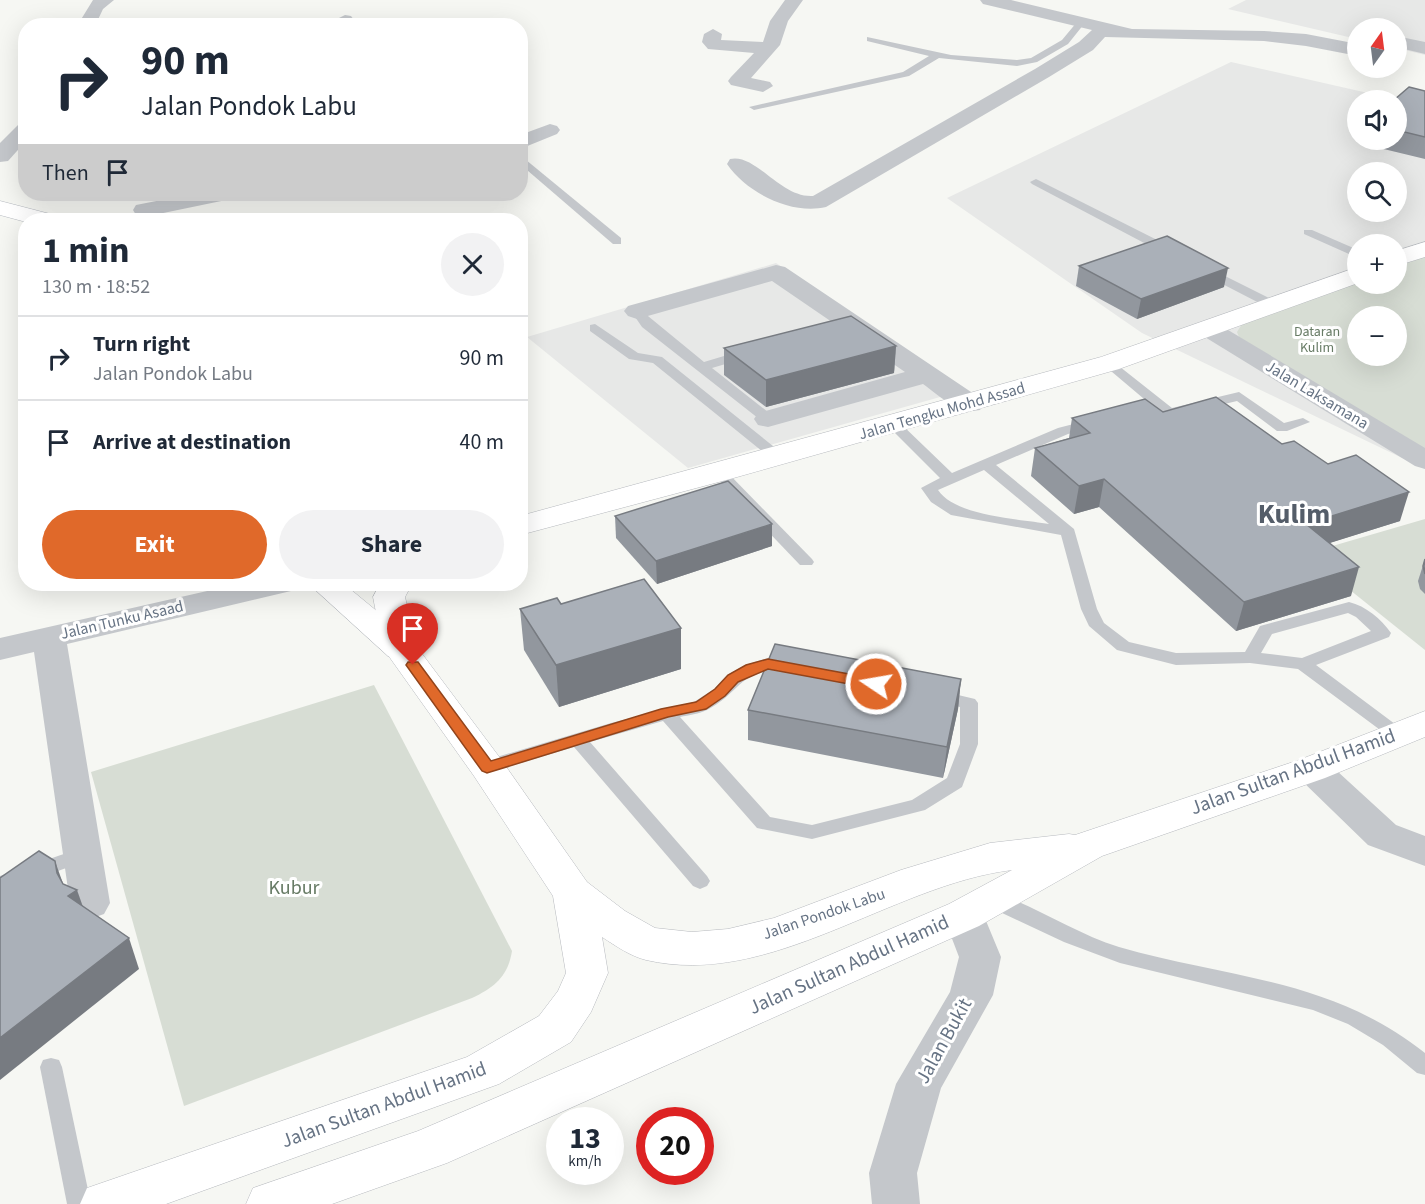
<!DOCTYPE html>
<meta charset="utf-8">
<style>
:root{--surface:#fff;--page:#f2f2f3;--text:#1f2937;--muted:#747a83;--line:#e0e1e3;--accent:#e0692a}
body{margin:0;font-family:"Source Sans 3",sans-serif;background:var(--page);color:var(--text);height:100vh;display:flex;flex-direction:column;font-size:22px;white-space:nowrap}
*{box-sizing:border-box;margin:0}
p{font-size:20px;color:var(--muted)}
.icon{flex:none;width:33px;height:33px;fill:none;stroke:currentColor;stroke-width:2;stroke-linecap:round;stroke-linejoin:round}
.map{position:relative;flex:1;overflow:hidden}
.sheet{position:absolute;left:18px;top:213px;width:510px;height:378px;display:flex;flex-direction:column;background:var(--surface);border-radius:24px;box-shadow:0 6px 24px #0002}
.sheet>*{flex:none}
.top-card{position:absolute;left:18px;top:18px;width:510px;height:183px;border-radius:24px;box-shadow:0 6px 24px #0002;background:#fff;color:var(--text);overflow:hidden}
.needle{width:39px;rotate:14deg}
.controls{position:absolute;left:1347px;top:18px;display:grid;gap:12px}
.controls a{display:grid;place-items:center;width:60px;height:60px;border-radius:50%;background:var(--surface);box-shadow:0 6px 24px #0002;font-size:30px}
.speed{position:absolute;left:546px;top:1107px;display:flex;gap:12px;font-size:30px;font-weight:700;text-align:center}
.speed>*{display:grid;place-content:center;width:78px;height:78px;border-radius:50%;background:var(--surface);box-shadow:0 6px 24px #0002;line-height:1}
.speed small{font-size:15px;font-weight:400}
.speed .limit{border:9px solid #d22;background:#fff;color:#111}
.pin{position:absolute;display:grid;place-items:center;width:51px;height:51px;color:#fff;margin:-62px -26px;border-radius:50% 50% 50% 0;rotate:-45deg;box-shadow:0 0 6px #0007}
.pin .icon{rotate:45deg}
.me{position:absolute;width:66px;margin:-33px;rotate:282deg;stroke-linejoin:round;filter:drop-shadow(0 0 4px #0008)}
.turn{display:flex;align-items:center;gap:21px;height:126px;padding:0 24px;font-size:27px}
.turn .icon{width:78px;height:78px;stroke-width:2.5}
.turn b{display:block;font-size:42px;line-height:51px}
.then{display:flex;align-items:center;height:57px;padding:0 24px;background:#0003;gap:12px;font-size:22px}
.round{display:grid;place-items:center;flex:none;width:63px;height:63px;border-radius:32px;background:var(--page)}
.headline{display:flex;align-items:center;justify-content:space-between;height:102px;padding:0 24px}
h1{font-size:36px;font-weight:700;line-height:45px}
.action{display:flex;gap:12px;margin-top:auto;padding:12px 24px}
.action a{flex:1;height:69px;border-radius:36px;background:var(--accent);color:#fff;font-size:24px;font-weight:700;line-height:69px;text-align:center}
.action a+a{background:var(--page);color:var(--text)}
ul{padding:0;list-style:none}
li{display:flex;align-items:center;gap:18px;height:84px;padding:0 24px;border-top:2px solid var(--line)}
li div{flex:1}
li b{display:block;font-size:22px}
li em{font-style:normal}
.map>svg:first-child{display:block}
.built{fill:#e7e8e7;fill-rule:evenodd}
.green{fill:#d7ddd4;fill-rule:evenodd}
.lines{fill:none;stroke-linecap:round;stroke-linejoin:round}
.secondary-casing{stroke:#b6bac0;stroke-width:1}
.primary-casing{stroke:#b7babf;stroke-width:1}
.service{fill:#c4c7cb;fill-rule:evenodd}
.minor{fill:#c4c7cb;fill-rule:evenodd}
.tertiary{fill:#c4c7cb;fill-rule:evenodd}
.secondary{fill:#fff;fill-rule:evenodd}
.primary{fill:#fff;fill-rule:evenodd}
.wall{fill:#92979e}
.shaded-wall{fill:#777b81}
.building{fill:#aab0b8;stroke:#777b81;stroke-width:1.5}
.route{fill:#e0692a;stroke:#92441b;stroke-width:1.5}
.labels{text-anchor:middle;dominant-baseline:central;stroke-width:6;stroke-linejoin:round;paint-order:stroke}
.far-park-label{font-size:14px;fill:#677b65;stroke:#fff}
.street-label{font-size:16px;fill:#667384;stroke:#fff}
.near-street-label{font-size:20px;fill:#667384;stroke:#fff}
.near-park-label{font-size:20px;fill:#677b65;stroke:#fff}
.town-label{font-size:28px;font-weight:bold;fill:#545d69;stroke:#fff}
</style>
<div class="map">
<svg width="1425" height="1204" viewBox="0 0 1425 1204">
<rect width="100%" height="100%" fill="#f6f7f3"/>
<g class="built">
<path d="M1246,0H1425V55L1397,48L1396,28H1358L1357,39L1228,9Z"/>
<path d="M1231,62L1425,106V469L1142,333L947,198ZM1358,100H1396V140H1358ZM1358,172H1396V212H1358ZM1358,244H1396V284H1358ZM1358,316H1396V356H1358Z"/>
<path d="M776,263L965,390L688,468L527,337Z"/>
</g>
<g class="green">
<path d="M1425,254V453L1239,337L1237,332L1242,324L1357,280L1358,284H1396L1397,265ZM1358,316H1396V356H1358Z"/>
<path d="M1425,519V650L1305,554Z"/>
<path d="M374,685L512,951C508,976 495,987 472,998L184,1106L91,772Z"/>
</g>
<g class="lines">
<g class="secondary-casing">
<g id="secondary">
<path d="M0,201L54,215L58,220L26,222L0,215Z"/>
<path d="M309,584H344L412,640L417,648L412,656L400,659L388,656Z"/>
</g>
</g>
<g class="primary-casing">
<g id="primary">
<path d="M1425,242V257L1396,266V251Z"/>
<path d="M1358,267V283L1119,369L730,479L520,535V516L1101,357Z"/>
<path d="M380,584H412L405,597L417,647L500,758L587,882L625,911L655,928L692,932L728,929L774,918L901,870L990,843L1069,834L1075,835L1299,760L1425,711V737L1325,778L1102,856L979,926L447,1163L332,1204H246L253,1188L418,1131L949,904L1012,870C891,885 771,989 646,960C630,956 616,946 602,937L608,973L591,1012L571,1042L499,1084L166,1204H80L87,1188L467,1057L539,1016L558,991L566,973L553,896L474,776L383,648L373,597Z"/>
</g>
</g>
<g class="service">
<path d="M1077,22L1084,24L1068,44L1037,62L1017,66L939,58L909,76L754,110L749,107L903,72L929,56L867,41V37L951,55L1017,60L1031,58L1062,40Z"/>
<path d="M520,155L621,238V244H613L520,164Z"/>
<path d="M1036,179L1175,249L1177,252L1167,255L1032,184L1030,182Z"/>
<path d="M1304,230H1312L1358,250V258L1304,234Z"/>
<path d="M1207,267L1277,302L1279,305L1273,309L1269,308L1203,274V268Z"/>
<path d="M637,307L704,362L744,350L749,351V357L712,368L773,416L775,419L773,422H763L642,327L631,311Z"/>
<path d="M595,324L638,353L662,357L783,454L785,457L783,460H773L653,363L629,359L590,331V325Z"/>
<path d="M1110,359L1172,408L1239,392L1284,423L1303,418L1310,422L1287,431H1277L1237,401L1170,417L1158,411L1130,415V409L1150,404L1105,366V360Z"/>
<path d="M1093,419L1098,420L1100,423L1098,426L1068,434L996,465L1074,529L1097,609L1104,623L1129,642L1176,653L1245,652L1260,626L1349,602C1366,606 1381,619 1391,633L1389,637L1316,665L1403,730L1406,734L1403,738H1391L1298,669L1250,663L1176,665L1117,650L1089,626L1081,609L1061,535L951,515L931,502L921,488L940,478L887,425L894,421L899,422L952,473L1058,428ZM984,470L1049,524C1019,519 955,516 938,490ZM1348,613L1356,617L1371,631L1302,658L1261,653L1272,634Z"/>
<path d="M720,469L725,470L812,559L814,562L812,565H800L715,476L713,473L715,470Z"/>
<path d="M768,658L794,663L797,667L788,673C741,665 742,692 707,710C699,714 689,715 680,717L770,817L812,825L912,800L947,778L960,744V707L931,700L928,696L931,692L937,690L975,699L978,703V744L962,787L925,810L812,839L757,828L663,721L590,742L707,876L710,881L707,886L700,889L693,886L574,747L487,773L480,772L478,767L480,762L611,723L694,702L714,689L727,675L745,665Z"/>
<path d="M84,847L91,849L94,854L91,859L0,892V876Z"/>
<path d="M990,891C1035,905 1074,933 1119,947C1230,979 1330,978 1425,1053V1075L1417,1073L1383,1045L1348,1024L1313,1010L1120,963L1064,942L983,904L980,899L983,894Z"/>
<path d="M51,1058L59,1060L62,1067L91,1204H67L40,1067L43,1060Z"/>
</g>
<g class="minor">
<path d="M93,0H114L103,9L95,26H77Z"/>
<path d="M785,0H803L788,21L780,45L751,78L770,82L773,86L763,92L731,85L728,81L731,77L754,53L708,49L702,42L704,34L713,29L722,34L721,40L763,42L770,21Z"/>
<path d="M980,0H1011L1132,29L1264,31L1306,34L1358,44V56L1306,46L1264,41L1105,37L1093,50L1049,77L826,207C791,215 747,193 727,164L730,159C756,153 780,198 813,196L1035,69L1079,42L1092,30L983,4Z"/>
<path d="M345,15L351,16L354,20L351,24L323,26Z"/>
<path d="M1396,36L1425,42V54L1396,47Z"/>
<path d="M26,122V141L8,161L0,162V143L19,124Z"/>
<path d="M550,124L557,126L560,130L557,134L520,149V135Z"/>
<path d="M192,194H234L231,199L144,217L136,215L133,210L136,205Z"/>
<path d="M776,265L785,267L980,398L984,404L980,410C958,415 940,396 923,384L768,427L758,425L754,419L758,413L905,372L772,281L637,319L628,316L624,311L628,306Z"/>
<path d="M238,584H295L291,591L67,644L110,903L104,914L90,919L76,914L70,903L34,652L0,660V638Z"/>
<path d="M1312,756L1325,760L1396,825L1425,836V866L1368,845L1299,778L1293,769L1299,760Z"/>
<path d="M964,899L979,904L1001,957L993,995L941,1088L917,1173L920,1204H872L869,1173L896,1084L950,992L959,957L943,915L949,904Z"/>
</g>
<path class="tertiary" d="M1209,321L1218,324L1425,448V469L1415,466L1200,334L1196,329L1200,324Z"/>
<use href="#secondary" class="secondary"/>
<use href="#primary" class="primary"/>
</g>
<g class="wall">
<path d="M1425,91V159L1363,144L1364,140H1396V100Z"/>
<path d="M1079,266L1224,287L1137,319L1076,286Z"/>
<path d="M896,346L894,373L766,407L724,375V348Z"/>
<path d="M1163,412L1282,444L1400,521L1329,543L1351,596L1236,631L1099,507L1074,514L1031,476L1035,448L1069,438L1072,418Z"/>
<path d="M615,516L772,546L657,584L616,538Z"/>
<path d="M1425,559V594L1420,589L1418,581Z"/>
<path d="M561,604L681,628V669L559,707L524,650L520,609Z"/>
<path d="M961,679L958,709L943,778L748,740V710Z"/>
</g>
<g class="shaded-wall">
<path d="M1228,268L1224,287L1137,319L1141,299Z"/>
<path d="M896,346L894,373L766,407V380Z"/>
<path d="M1104,479L1099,507L1074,514L1079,486Z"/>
<path d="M1409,492L1400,521L1298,553L1306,524Z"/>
<path d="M772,524V546L657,584L656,561Z"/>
<path d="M1359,567L1351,596L1236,631L1244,602Z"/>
<path d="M681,628V669L559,707L556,665Z"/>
<path d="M961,679L958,709L943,778L947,747Z"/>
<path d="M55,861L66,892L57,873Z"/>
<path d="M77,890L88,921L68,896Z"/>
<path d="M129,938L139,969L0,1080V1038Z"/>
</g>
<g class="building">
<path d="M1409,87L1425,91V137L1396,130V100H1394Z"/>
<path d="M1167,236L1228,268L1141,299L1079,266Z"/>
<path d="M851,316L896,346L766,380L724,348Z"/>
<path d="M1216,397L1282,444L1294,441L1328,464L1356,455L1409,492L1306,524L1359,567L1244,602L1104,479L1079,486L1035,448L1090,433L1072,418L1145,399L1163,412Z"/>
<path d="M728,481L772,524L656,561L615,516Z"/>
<path d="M1425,559V574L1423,566Z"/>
<path d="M644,579L681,628L556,665L520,609L557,598L561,604Z"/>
<path d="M775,644L961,679L947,747L748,710Z"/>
<path d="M39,851L55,861L57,873L63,884L77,890L68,896L129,938L0,1038V878Z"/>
</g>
<path class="route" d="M768,659L876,679L883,684L876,689L768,669L738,682L725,696L706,709L668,717L487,773L482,771L406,665L408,662H418L491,761L661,709L696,702L715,689L728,675L746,665Z"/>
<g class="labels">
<g class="far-park-label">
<text x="1317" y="332">Dataran<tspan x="1317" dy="16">Kulim</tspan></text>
</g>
<g class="street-label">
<text transform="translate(1317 395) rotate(31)">Jalan Laksamana</text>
<text transform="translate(942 411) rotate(-16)">Jalan Tengku Mohd Assad</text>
<text transform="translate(122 620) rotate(-13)">Jalan Tunku Asaad</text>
<text transform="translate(824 914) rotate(-19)">Jalan Pondok Labu</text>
</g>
<g class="near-street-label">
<text transform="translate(1293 772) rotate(-20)">Jalan Sultan Abdul Hamid</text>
<text transform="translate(849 965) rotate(-24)">Jalan Sultan Abdul Hamid</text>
<text transform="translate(944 1041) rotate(-61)">Jalan Bukit</text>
<text transform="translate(384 1105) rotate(-20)">Jalan Sultan Abdul Hamid</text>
</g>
<g class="near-park-label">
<text x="294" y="888">Kubur</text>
</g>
<g class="town-label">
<text x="1294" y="514">Kulim</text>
</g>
</g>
</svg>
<div class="controls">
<a><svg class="needle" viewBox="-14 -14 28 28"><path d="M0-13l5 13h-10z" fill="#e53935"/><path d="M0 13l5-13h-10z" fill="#747a83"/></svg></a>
<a><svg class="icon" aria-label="sound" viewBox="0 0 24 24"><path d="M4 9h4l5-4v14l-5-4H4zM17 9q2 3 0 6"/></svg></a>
<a><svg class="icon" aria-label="search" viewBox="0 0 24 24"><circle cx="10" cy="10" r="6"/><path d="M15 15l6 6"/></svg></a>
<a>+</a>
<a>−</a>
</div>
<div class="speed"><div>13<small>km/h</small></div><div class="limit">20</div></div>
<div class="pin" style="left:413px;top:665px;background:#d93025"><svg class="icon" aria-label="arrive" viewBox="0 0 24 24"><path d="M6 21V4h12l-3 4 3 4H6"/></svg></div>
<svg class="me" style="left:876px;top:684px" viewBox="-20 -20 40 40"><circle r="17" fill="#e0692a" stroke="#fff" stroke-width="3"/><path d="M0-11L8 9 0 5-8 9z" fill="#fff"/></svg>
<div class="top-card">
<div class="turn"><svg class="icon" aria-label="right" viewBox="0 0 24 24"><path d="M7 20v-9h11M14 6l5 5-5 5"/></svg><div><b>90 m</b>Jalan Pondok Labu</div></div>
<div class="then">Then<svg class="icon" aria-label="arrive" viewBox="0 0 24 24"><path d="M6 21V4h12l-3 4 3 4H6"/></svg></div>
</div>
<section class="sheet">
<div class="headline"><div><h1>1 min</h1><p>130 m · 18:52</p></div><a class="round"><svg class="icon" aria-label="close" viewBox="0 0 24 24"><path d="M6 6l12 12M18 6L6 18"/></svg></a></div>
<ul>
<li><svg class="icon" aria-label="right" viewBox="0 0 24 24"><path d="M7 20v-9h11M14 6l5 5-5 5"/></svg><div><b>Turn right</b><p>Jalan Pondok Labu</p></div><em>90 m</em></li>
<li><svg class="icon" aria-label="arrive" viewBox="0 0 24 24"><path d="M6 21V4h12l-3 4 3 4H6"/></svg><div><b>Arrive at destination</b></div><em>40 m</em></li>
</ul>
<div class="action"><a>Exit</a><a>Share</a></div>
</section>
</div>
